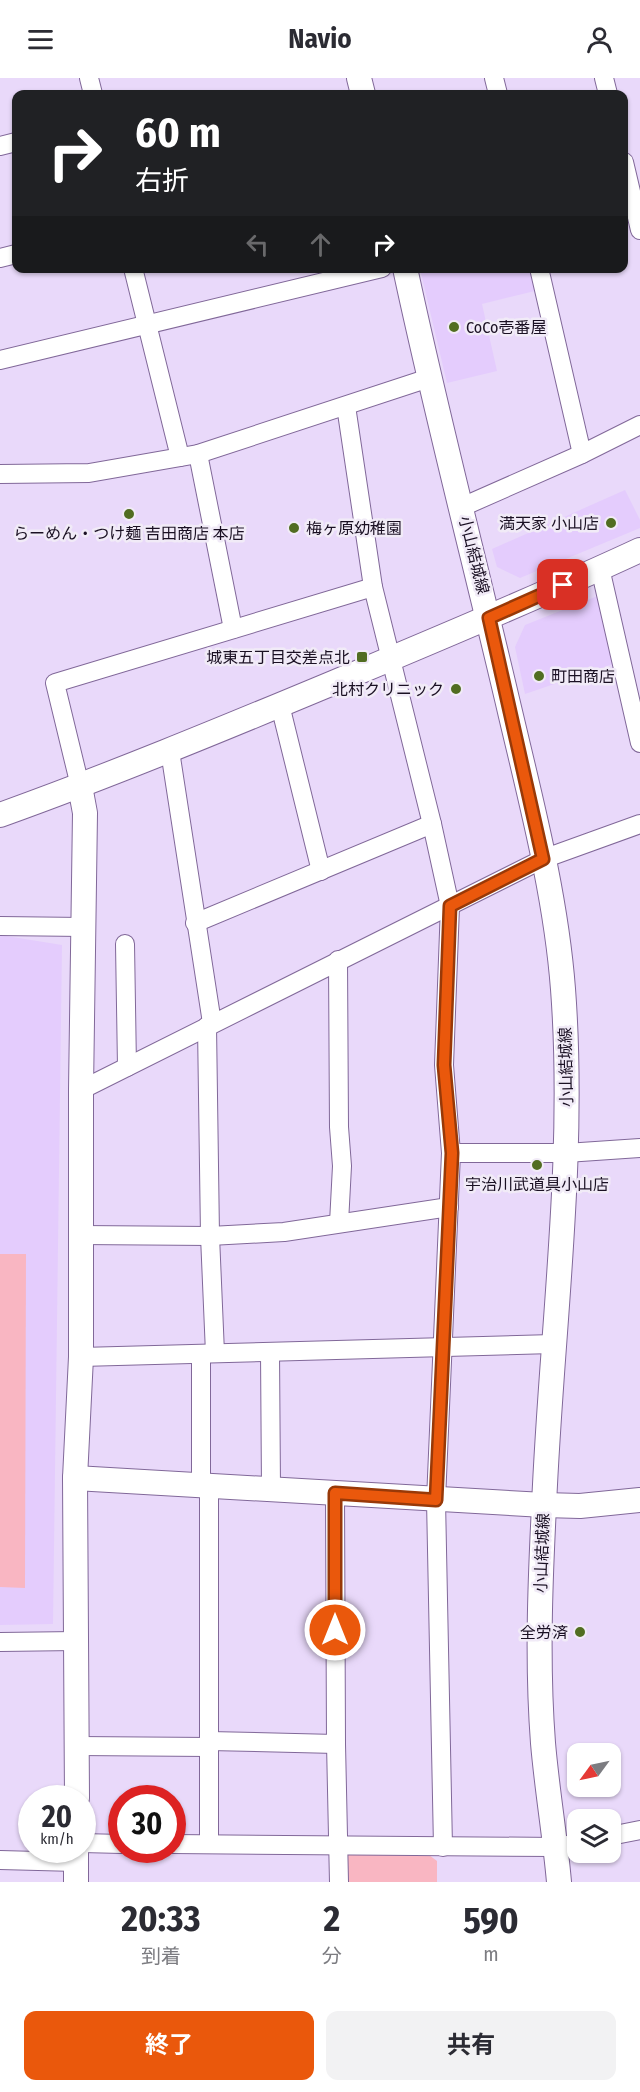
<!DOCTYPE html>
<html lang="ja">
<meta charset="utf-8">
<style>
:root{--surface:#fff;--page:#f2f2f3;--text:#2b2b33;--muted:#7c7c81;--accent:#ea580c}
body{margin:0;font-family:"Fira Sans Condensed","Noto Sans JP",sans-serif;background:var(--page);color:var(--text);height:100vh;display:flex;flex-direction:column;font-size:22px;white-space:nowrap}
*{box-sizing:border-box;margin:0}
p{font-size:20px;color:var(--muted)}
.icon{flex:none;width:33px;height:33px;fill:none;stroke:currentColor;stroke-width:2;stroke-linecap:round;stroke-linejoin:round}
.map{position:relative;height:1804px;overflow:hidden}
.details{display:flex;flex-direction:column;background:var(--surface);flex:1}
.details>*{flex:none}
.guide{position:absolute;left:12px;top:12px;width:616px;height:183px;border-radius:12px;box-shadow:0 2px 4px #0004;background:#202124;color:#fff;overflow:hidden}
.needle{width:39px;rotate:237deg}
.controls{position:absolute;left:567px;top:1665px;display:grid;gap:12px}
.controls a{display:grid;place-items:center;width:54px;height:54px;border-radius:12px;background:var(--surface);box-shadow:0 2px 4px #0004;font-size:30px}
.speed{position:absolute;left:18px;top:1707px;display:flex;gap:12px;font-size:30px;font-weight:700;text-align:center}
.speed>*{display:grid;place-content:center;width:78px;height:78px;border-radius:50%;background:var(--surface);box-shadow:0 2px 4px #0004;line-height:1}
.speed small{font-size:15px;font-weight:400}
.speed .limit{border:9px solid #d22;background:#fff;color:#111}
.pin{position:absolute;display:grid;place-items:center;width:51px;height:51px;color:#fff;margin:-26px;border-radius:12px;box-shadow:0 3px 9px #0006}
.me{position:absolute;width:66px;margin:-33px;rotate:0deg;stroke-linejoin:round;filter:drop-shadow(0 0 4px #0008)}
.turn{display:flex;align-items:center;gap:21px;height:126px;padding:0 24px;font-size:27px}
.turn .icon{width:78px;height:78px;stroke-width:2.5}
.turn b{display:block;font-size:42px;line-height:51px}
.lanes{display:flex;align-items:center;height:57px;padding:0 24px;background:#0003;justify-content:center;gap:30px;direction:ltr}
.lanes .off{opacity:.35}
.eta{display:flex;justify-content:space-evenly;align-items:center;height:102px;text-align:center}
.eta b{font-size:36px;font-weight:700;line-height:42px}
.cta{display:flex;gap:12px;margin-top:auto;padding:12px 24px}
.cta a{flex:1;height:69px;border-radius:12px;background:var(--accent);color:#fff;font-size:24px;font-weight:700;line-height:69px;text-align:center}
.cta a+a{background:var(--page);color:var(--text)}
header{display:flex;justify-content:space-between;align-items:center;height:78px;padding:0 24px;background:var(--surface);font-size:27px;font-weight:700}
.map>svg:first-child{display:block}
.built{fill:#e4ccfd}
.green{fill:#f9b6c2}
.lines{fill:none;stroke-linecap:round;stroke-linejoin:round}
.street-casing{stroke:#816899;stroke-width:20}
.secondary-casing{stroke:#816899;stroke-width:26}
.street{stroke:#fff;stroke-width:18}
.secondary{stroke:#fff;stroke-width:24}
.route-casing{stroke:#983908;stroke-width:15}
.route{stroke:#ea580c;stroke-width:10}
.poi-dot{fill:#516d21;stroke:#f1ebf7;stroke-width:2}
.labels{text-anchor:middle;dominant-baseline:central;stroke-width:5;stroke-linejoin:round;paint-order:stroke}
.poi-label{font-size:16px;fill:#1a1023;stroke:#f1ebf7;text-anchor:end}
.street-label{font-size:16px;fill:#1a1023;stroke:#f1ebf7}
</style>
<header><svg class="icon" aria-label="menu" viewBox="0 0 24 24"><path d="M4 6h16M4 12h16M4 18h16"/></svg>Navio<svg class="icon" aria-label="person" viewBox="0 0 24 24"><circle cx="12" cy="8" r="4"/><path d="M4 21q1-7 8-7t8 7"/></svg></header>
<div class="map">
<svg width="640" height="1804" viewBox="0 0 640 1804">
<rect width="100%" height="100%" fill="#e9d9fa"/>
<g class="built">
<path d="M420,191H533L539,212L482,226L497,293L447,305Z"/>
<path d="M625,412L640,442V450L520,500L497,489L492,471Z"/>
<path d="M600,517L616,585L525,616L515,569L525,547Z"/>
<path d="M0,857L62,867L53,1546L0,1547Z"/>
</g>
<g class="green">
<path d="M0,1176H26L25,1510L0,1509Z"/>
<path d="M348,1776L429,1777L437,1783V1804H343L342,1783Z"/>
</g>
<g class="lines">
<g class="street-casing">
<g id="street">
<path d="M89,0L93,16"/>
<path d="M494,0L498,16"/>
<path d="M604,0L608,16"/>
<path d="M0,68L16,64"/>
<path d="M624,84L640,152"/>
<path d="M0,180L16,176"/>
<path d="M133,190L180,379"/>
<path d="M539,190L582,376"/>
<path d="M0,282L382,190"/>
<path d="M346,328L373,509L432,746L450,828L444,987L451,1075L436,1422L443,1769"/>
<path d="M198,376L233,551"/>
<path d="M0,396L89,395L198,376L429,300"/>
<path d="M462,429L582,376L640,347"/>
<path d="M600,490L640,665"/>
<path d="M280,627L321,793"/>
<path d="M170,673L212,945"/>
<path d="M80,708L55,605L373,509"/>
<path d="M195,845L432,746"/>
<path d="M0,848L83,849"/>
<path d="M125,866L127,989"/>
<path d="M338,882L339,1049L342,1088L339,1145"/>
<path d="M207,948L210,1158L215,1275"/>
<path d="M81,1012L543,781L640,746"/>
<path d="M451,1075H566L640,1070"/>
<path d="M80,1157L210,1158L284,1154L449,1129"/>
<path d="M270,1274L271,1411"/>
<path d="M201,1276V1408"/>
<path d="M81,1279L553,1266"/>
<path d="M209,1408V1766"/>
<path d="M335,1415L336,1666L339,1804"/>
<path d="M0,1564L76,1563"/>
<path d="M209,1663L336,1666"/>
<path d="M77,1668L209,1669"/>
<path d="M610,1758L640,1752"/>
<path d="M82,1765L122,1766"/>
<path d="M172,1766L556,1769L578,1765"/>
<path d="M0,1782L76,1784"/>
</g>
</g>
<g class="secondary-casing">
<g id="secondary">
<path d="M359,0L363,16"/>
<path d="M405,190C437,340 476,488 511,638C532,727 556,819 563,911C576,1083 551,1256 544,1428C540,1507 537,1586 543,1665C547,1712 555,1758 559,1804"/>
<path d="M0,737C111,697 220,652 328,607C433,563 537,520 640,472"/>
<path d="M75,1400L544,1427L580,1428L640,1422"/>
<path d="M77,1720L75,1400L81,1279V1012L85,735L80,708"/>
<path d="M76,1772V1804"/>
</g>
</g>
<use href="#street" class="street"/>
<use href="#secondary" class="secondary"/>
</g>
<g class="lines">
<g class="route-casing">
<path id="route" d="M335,1552V1415L436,1422L452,1075L444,987L450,828L543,781L489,540L563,507"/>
</g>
<use href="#route" class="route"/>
</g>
<g class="poi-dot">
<circle cx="454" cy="249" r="6"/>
<circle cx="129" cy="436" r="6"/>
<circle cx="611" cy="445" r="6"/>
<circle cx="294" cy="450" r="6"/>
<rect x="356" y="573" width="12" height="12" rx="3"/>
<circle cx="539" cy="598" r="6"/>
<circle cx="456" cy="611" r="6"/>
<circle cx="537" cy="1087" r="6"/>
<circle cx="580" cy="1554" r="6"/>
</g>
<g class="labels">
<g class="poi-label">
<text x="466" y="249" text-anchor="start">CoCo壱番屋</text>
<text x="599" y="445">満天家 小山店</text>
<text x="306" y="450" text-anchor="start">梅ヶ原幼稚園</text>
<text x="129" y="455" text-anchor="middle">らーめん・つけ麺 吉田商店 本店</text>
<text x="350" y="579">城東五丁目交差点北</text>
<text x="551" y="598" text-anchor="start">町田商店</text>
<text x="444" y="611">北村クリニック</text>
<text x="537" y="1106" text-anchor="middle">宇治川武道具小山店</text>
<text x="568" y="1554">全労済</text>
</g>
<g class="street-label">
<text transform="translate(474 477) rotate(76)">小山結城線</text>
<text transform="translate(566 989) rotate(-91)">小山結城線</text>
<text transform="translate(542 1475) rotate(-88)">小山結城線</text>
</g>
</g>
</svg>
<div class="controls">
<a><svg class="needle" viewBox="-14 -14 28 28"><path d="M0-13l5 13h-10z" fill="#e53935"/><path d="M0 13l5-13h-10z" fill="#7c7c81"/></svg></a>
<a><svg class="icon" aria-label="layers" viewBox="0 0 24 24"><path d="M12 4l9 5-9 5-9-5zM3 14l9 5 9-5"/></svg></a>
</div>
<div class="speed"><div>20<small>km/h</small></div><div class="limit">30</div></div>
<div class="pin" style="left:563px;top:507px;background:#d93025"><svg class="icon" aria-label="arrive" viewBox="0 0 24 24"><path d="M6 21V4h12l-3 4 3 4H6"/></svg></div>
<svg class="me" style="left:335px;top:1552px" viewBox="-20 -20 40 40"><circle r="17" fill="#ea580c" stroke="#fff" stroke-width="3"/><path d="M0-11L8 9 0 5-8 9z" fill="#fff"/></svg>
<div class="guide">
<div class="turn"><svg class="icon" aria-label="right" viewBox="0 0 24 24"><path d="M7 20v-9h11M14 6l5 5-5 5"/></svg><div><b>60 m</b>右折</div></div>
<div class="lanes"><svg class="icon off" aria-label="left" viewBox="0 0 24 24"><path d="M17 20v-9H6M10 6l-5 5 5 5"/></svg><svg class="icon off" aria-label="ahead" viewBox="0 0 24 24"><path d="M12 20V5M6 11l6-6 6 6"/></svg><svg class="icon" aria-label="right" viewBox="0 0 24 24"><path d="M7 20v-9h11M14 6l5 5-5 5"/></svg></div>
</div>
</div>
<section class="details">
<div class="eta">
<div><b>20:33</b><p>到着</p></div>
<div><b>2</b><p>分</p></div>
<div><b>590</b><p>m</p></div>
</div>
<div class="cta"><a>終了</a><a>共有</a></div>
</section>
